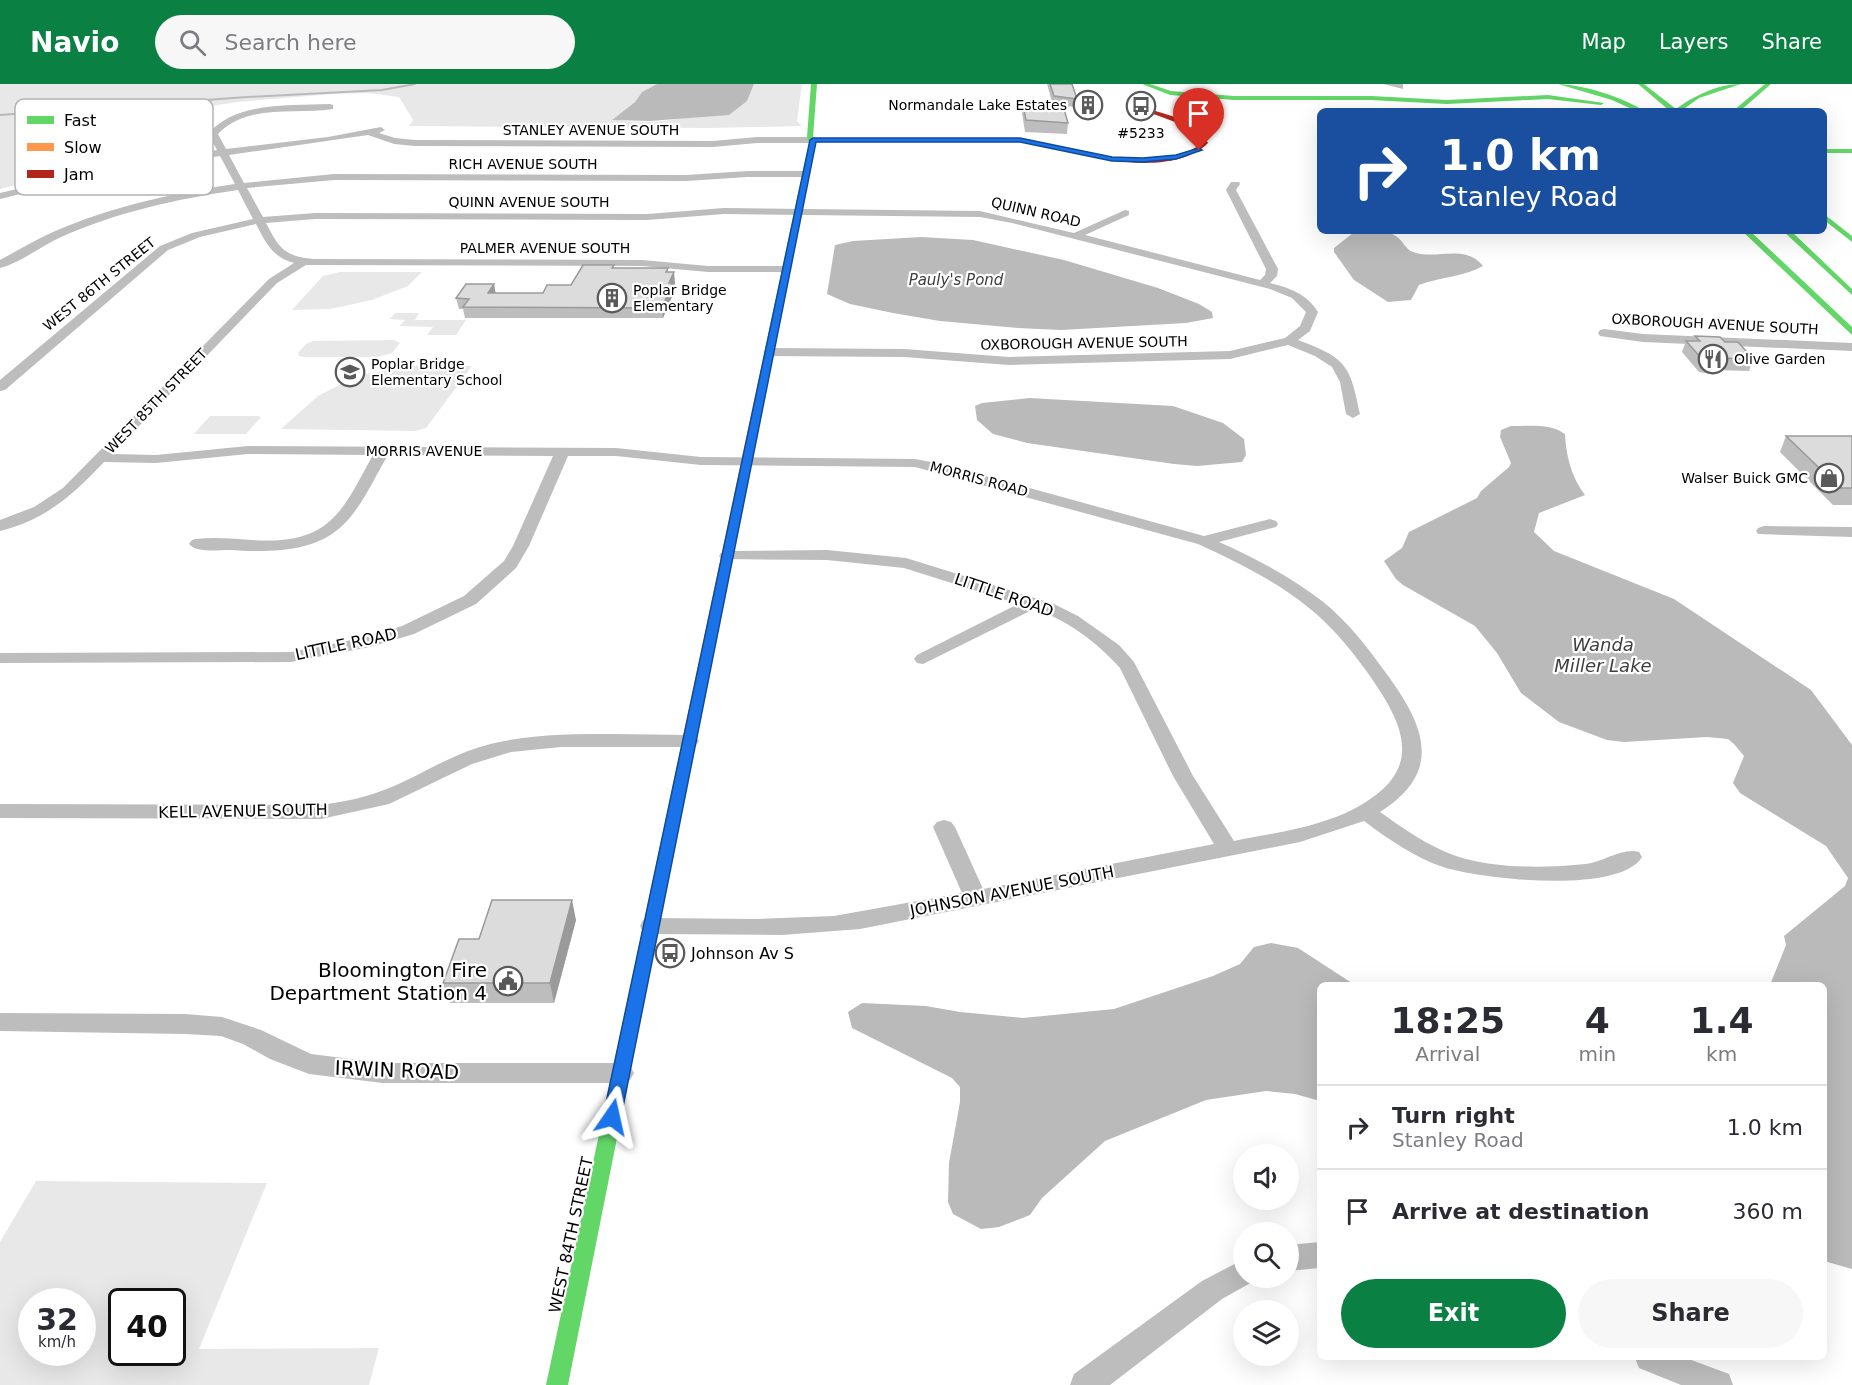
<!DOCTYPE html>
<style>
:root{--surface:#fff;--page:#f7f7f7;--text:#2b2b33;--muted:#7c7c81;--line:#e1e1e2;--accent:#0b8043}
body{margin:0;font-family:"DejaVu Sans",sans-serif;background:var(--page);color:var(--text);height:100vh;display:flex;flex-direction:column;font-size:22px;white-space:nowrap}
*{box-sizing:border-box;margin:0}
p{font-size:20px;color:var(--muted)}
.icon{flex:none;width:33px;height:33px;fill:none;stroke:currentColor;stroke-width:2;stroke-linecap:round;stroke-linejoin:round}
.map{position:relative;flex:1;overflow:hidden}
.side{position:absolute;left:1317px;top:898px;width:510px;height:378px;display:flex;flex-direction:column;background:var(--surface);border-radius:9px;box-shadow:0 6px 24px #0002}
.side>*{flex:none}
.banner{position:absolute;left:1317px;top:24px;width:510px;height:126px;border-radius:9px;box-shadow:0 6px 24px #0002;background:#1a4fa0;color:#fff;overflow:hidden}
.buttons{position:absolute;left:1233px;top:1060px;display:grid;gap:12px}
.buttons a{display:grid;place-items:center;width:66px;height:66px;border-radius:50%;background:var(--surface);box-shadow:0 6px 24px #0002;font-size:30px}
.speed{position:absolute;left:18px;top:1204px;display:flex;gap:12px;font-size:30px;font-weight:700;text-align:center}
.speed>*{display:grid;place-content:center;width:78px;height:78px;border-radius:50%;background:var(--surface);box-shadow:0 6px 24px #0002;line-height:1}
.speed small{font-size:15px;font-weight:400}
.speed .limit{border:3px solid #111;border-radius:9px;background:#fff;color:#111}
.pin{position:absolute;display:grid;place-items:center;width:51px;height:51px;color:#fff;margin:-62px -26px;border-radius:50% 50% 50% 0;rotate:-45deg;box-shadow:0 0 6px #0007}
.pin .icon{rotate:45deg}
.me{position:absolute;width:66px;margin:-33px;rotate:11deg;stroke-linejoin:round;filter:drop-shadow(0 0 4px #0008)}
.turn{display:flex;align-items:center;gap:21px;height:126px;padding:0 24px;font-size:27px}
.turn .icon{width:78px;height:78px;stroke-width:2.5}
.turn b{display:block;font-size:42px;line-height:51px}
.eta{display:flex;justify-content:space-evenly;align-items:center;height:102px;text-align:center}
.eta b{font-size:36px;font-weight:600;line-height:42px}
.action{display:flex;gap:12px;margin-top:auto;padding:12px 24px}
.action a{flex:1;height:69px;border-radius:36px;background:var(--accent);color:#fff;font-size:24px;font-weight:600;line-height:69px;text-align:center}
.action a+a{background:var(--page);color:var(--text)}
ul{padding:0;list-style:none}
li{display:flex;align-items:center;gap:18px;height:84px;padding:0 24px;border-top:2px solid var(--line)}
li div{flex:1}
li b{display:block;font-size:22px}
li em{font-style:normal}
header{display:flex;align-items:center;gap:36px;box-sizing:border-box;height:84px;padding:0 30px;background:var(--accent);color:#fff}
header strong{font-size:28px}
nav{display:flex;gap:33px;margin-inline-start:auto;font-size:21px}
.search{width:420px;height:54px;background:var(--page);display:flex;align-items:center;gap:15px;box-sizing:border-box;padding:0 21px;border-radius:33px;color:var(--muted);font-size:22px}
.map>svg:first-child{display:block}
.green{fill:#e8e8e8;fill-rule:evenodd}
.water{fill:#bababa}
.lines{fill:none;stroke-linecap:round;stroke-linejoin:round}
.stream{stroke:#bababa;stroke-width:2}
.street{fill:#bdbdbd;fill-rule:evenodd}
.fast{fill:#63d668;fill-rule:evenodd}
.slow{fill:#ff974d;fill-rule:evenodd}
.jam{fill:#b3261e;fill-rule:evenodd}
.wall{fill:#bdbdbd}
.shaded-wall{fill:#9a9a9a}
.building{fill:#dcdcdc;stroke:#9a9a9a;stroke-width:1.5}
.route{fill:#1a73e8;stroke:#114b97;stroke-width:1.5}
.labels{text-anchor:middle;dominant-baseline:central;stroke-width:4.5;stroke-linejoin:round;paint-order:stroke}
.far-poi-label{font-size:14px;fill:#000;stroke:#fff;text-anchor:start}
.far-street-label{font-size:14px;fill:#000;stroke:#fff}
.far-water-label{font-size:15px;font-style:italic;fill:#3e3e3e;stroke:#fff}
.street-label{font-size:16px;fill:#000;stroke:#fff}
.poi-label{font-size:16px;fill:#000;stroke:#fff;text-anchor:start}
.water-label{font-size:18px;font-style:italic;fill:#3e3e3e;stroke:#fff}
.near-poi-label{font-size:20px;fill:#000;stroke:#fff;text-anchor:end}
.near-street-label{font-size:20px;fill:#000;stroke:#fff}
.key{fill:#fff;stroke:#b2b2b2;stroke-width:1.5}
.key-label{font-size:16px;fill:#000}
</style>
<header>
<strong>Navio</strong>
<div class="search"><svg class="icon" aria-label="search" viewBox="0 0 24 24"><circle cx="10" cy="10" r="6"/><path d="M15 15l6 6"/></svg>Search here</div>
<nav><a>Map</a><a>Layers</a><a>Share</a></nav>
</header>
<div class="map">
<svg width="1852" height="1301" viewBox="0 0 1852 1301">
<rect width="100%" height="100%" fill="#fff"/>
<g class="green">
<path d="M0,0H657L642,8L635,18L613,35C659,44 703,31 747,17L754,0H802L797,37L802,42L711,44L409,42L413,36L399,13L369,9L332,10L237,18L199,24L170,40L149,62L125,66L133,77L91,83L0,105Z"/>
<path d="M340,188H422L408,202L372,216L330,225L292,226L323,192Z"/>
<path d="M395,229H419L415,236H466L456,251H427L433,243L400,242L405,236L390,235Z"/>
<path d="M394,256L400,259L392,269L378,273H306L299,272L298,269L306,260L313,257Z"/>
<path d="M420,281L472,282L426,344L415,347L281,345L318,312L359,291Z"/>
<path d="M210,332H258L261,333L246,350H194Z"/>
<path d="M36,1097L267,1099L199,1265L379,1264L369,1301H0V1158ZM32,1218H82V1269H32ZM122,1218H172V1269H122Z"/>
</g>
<g class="water">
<path d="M657,0H754L747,17L729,31L650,37L612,36L635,18L642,8Z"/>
<path d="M1361,147C1372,147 1385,145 1394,151C1404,156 1404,166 1416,169C1439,175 1465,160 1483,182C1463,193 1440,193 1419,201L1411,216L1388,218L1354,196L1334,168V164L1353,149Z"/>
<path d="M921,153L973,156L1064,176L1158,204L1199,220L1212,228L1213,234L1186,239L1061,246L1018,244L940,237L893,229L850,220L827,210L835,161L853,157Z"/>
<path d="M1029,314L1173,322L1223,339L1244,355L1246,371L1242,378L1197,382L1174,380L1027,359L993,350L977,336L975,322L982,319Z"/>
<path d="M1511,342C1528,342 1551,339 1565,350C1566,371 1571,393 1585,411L1539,429L1534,448L1554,467L1674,515L1811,606L1852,661V1185L1824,1177V902L1770,901L1786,861L1784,852L1845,802L1848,794L1826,762L1740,709L1733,699L1744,672L1734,660L1728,655L1707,653L1624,658L1607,656L1559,638L1521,609L1497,569L1475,542L1403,501L1396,495L1384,477L1402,464L1409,448L1477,414L1481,407L1509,383L1511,379L1500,353L1501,346Z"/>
<path d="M1271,859L1298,864L1355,901L1320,902V1017L1295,1010L1266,1007L1206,1016L1105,1057L1042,1114L1030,1131L999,1143L981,1145L953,1130L948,1118L949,1079L960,1018V1003L952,994L852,944L848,928L862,919L926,922L960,928L1023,934L1114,925L1213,892L1240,880L1254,863Z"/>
</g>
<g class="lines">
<path class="stream" d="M0,31L247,13L382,6L415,0"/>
<g class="street">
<path d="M330,20L333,21V25C295,31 248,19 218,50L226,65L328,53L381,43L385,46L379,49L395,54L415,56L713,57L757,53H813L818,56L813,59H757L713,63L415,62L394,60L368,51L229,71L244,99L334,90L686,91L748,87H806L811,90L806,93H748L686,97L334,96L247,104L263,133L315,129L647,130L724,124L980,127L1074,149L1125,126L1129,127V131L1085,151L1260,196L1265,191L1266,185L1226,106L1231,98H1239L1240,100L1236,106L1278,185L1277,192L1270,199C1290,204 1307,210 1318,228L1310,247L1298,256C1346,274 1350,280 1360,330L1353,334L1346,330L1340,298L1332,283L1315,272L1288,261L1230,275L1009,281L904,273L769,272L763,268L769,264L904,265L1009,273L1230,267L1285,254L1300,242L1306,228L1292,214L1270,205L1012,139L980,133L724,130L647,136L315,135L266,139C279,164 284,172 313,175L642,176L708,182H786L792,185L786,188H708L642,182L306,181L277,199L112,370L156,371L248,362L616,364L701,373L915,375L942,380L1204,452L1270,435L1276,437L1278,440L1276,443L1219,458C1255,474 1291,493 1322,517C1346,536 1365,560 1383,585C1421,636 1448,685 1380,728C1404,745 1428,762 1456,772C1495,785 1545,784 1586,780C1603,778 1623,763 1639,768L1642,773C1619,811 1480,795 1443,783C1414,773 1388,755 1364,737L1300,758L860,845L782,851L651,850L643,848L640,842L643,836L651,834L756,835L834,832L962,809L933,743L937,738L944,736L951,738L955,743L983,805L1214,760L1173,692L1120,584C1098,559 1066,535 1034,525L923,580L917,579L914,575L917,571L1018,520L904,484L827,476L721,475L719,472L721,469L727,467L827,466L906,474L1054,520L1078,532L1119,561L1134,578L1193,692L1234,757C1284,747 1343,741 1383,705C1422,669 1393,626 1370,592C1352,567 1333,543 1309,524C1276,497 1237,478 1198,460L915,383L701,381L616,372H568L529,462L516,484L476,520L414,550L370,563L291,578L0,579V569L291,568L367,553L402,542L464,512L504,477L513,462L553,372L388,371C374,394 362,423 343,441C314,470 266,468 229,466C218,466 196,469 189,460C192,456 191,456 196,455C237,450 280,467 319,445C345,430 359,395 373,371L248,370L156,379L104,378C73,411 45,436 0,447V436L34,423L63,404L269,195L294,179C272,173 266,159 256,140L200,153L168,166L5,306L0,307V296L160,162L192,149L253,135L238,106C177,115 117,128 61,153C41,162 22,178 0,184V176C17,167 35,156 53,148C110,123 173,109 235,100L220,72L106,89L0,115V109L106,84L217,66L208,50C236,17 291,22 330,20Z"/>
<path d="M1604,245L1643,250L1852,259V267L1643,258L1600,252L1598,249L1600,246Z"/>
<path d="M1764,442L1852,443V453L1758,450L1756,447L1758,444Z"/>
<path d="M614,650L689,651L696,653L699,657L696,661L689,663H561L511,668L472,680L389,720L321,735L0,734V720L321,721C342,718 364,714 384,706C413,695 439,678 468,667C514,650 565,650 614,650Z"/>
<path d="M0,929L185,930L222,933L261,946L311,970L383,979H621L630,982L634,989L630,996L621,999H383L309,990L270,975L243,960L221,952L185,950L0,947Z"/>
<path d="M1320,1158V1184L1288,1187V1161Z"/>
<path d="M1244,1175V1194H1256L1254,1197L1222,1215L1110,1301H1070L1074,1290L1202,1197Z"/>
<path d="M1635,1274H1686L1729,1290L1733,1301H1681L1639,1284Z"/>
</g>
<g class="fast">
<path d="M811,0H817L813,53L815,59L768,298L763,301L758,298L809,59L807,53Z"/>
<path d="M1142,0H1150L1171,7L1234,12H1371L1447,16L1548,11L1604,19L1601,21L1548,15L1447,20L1371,16H1234L1170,11Z"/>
<path d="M1558,0C1582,0 1625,14 1644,27H1636L1612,16Z"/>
<path d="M1638,0H1644L1676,25C1694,12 1717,0 1741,0L1699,14L1681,27H1670Z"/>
<path d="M1765,0H1771L1740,27H1733Z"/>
<rect x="1824" y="65" width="28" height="4"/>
<path d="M1824,130L1852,152V158L1824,136Z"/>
<path d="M1742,147H1750L1852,243V251Z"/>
<path d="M1783,147H1791L1852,205V211Z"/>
<path d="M682,687L689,691L568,1301H546L675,691Z"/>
</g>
<g class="slow">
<path d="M813,54H1020L1116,75L1113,77L1020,58L811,57Z"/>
<path d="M763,295L768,298L689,691L682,695L675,691L758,298Z"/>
</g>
<path class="jam" d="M1143,17H1147L1152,26C1175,33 1195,37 1208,59C1185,82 1141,81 1111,76L1113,73C1142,74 1178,79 1202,59L1186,42L1148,28Z"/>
</g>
<g class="wall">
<path d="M1047,0H1072L1077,15V23L1063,22L1068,39L1067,50L1025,48L1022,29V17L1052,18Z"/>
<path d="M1383,0H1403V5Z"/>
<path d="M614,181V184H668V188L675,199L673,204V210L663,234H465L463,225H459L456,214L494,200L495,209H543L571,201Z"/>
<path d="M1695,252L1725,258L1753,275L1749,287L1713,286L1711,290L1699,288L1682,268L1686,257H1693Z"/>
<path d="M1786,352H1852V421H1833L1780,368Z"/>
<path d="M576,836L554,919H450L443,899L479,855Z"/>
</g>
<g class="shaded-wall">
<path d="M674,188L675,199L673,204V210L663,234L662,224L669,199Z"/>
<path d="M494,200L496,211L488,209Z"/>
<path d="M572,816L576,836L554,919L550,899Z"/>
</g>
<g class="building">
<path d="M1050,0H1072L1077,15L1054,12Z"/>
<path d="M1022,17L1062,18L1068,39L1026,36Z"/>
<path d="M583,181H614L612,184H668L666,188H674L669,199H672L662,224L463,223L469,215L456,214L466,200H494L488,209H543L547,201H571Z"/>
<path d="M1695,252L1720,253L1725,258H1738L1753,275L1718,274L1715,279L1703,276L1686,257H1700Z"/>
<path d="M1786,352H1852V404H1840Z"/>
<path d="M492,816H572L550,899H443L459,855H479Z"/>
</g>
<path class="route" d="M813,54H1020L1112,73L1143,74L1176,71L1199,64L1202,66L1176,75L1143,78L1112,77L1020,58H816L621,1033L619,1039L612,1041L606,1039L603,1033L810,56Z"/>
<defs>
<g id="building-ring" transform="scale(1.5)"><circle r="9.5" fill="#fff" stroke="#595959" stroke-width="1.5"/><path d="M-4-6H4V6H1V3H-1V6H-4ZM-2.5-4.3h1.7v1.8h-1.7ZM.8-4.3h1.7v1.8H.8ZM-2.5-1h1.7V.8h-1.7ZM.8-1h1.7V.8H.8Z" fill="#595959"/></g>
<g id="bus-ring" transform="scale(1.5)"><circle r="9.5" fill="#fff" stroke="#595959" stroke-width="1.5"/><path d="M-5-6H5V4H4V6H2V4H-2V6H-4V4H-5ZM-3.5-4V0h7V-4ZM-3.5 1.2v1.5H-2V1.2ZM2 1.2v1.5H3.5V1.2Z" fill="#595959"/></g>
<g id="restaurant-ring" transform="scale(1.5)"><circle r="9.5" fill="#fff" stroke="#595959" stroke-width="1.5"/><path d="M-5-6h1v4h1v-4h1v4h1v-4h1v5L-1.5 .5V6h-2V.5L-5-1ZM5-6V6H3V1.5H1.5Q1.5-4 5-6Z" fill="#595959"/></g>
<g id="school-ring" transform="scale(1.5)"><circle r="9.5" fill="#fff" stroke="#595959" stroke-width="1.5"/><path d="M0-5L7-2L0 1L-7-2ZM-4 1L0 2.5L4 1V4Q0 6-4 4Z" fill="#595959"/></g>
<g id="shop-ring" transform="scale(1.5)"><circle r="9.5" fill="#fff" stroke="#595959" stroke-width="1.5"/><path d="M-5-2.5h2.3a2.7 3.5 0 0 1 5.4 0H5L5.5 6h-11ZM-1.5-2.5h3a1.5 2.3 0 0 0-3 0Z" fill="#595959"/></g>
<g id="civic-ring" transform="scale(1.5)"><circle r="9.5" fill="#fff" stroke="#595959" stroke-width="1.5"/><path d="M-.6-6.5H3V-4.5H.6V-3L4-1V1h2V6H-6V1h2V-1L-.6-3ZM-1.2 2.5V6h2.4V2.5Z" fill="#595959"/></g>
</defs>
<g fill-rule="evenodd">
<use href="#building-ring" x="1088" y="21"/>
<use href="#bus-ring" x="1141" y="22"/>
<use href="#building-ring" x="612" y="214"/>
<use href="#restaurant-ring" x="1713" y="275"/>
<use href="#school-ring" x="350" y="288"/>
<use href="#shop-ring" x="1829" y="394"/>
<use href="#bus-ring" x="670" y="869"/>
<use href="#civic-ring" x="508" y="897"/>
</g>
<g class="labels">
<g class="far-poi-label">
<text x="1067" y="21" text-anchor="end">Normandale Lake Estates</text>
<text x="1141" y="49" text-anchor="middle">#5233</text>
<text x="633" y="206">Poplar Bridge<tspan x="633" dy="16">Elementary</tspan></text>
<text x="1734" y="275">Olive Garden</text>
<text x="371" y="280">Poplar Bridge<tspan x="371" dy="16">Elementary School</tspan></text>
<text x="1808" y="394" text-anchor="end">Walser Buick GMC</text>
</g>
<g class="far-street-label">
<text x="591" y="46">STANLEY AVENUE SOUTH</text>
<text x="523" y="80">RICH AVENUE SOUTH</text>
<text x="529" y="118">QUINN AVENUE SOUTH</text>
<text transform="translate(1036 128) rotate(13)">QUINN ROAD</text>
<text x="545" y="164">PALMER AVENUE SOUTH</text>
<text transform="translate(99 200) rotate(-39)">WEST 86TH STREET</text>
<text transform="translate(1715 240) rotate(3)">OXBOROUGH AVENUE SOUTH</text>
<text transform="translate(1084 259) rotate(-1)">OXBOROUGH AVENUE SOUTH</text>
<text transform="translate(156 317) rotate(-46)">WEST 85TH STREET</text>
<text x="424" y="367">MORRIS AVENUE</text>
<text transform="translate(979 395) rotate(15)">MORRIS ROAD</text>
</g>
<g class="far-water-label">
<text x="956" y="196">Pauly's Pond</text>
</g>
<g class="street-label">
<text transform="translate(1004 511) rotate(19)">LITTLE ROAD</text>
<text transform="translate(346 560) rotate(-12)">LITTLE ROAD</text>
<text transform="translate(243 727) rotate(-1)">KELL AVENUE SOUTH</text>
<text transform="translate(1012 807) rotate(-11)">JOHNSON AVENUE SOUTH</text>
<text transform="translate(571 1151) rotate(-78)">WEST 84TH STREET</text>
</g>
<g class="poi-label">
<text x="691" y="869">Johnson Av S</text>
</g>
<g class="water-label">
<text x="1603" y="560">Wanda<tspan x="1603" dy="21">Miller Lake</tspan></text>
</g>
<g class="near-poi-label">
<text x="487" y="886">Bloomington Fire<tspan x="487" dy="23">Department Station 4</tspan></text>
</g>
<g class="near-street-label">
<text transform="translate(397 986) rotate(2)">IRWIN ROAD</text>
</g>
</g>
<rect x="15" y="15" width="198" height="96" rx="9" class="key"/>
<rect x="27" y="32" width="27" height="8" fill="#63d668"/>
<rect x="27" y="59" width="27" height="8" fill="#ff974d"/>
<rect x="27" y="86" width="27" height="8" fill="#b3261e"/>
<g class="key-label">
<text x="64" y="42">Fast</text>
<text x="64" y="69">Slow</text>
<text x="64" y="96">Jam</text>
</g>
</svg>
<div class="buttons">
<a><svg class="icon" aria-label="sound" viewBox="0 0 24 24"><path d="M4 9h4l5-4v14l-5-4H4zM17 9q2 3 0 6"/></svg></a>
<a><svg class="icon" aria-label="search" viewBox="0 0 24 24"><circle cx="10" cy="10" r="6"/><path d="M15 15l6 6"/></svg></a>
<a><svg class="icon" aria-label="layers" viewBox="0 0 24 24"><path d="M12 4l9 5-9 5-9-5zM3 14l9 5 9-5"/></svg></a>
</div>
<div class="speed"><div>32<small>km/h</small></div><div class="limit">40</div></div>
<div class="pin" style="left:1199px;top:66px;background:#d93025"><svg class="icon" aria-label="arrive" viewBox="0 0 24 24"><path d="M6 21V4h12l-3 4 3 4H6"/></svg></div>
<svg class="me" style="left:612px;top:1033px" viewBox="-20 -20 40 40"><path d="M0-17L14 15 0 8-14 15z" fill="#1a73e8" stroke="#fff" stroke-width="4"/></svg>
<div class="banner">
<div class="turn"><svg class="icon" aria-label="right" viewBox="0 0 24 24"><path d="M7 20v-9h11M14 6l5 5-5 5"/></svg><div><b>1.0 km</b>Stanley Road</div></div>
</div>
<section class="side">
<div class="eta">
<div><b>18:25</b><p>Arrival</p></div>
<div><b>4</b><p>min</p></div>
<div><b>1.4</b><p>km</p></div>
</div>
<ul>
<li><svg class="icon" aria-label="right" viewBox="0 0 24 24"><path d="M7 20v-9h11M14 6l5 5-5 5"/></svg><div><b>Turn right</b><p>Stanley Road</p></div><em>1.0 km</em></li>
<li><svg class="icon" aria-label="arrive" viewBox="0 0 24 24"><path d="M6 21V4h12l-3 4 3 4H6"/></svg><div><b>Arrive at destination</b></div><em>360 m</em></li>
</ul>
<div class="action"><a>Exit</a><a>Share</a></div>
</section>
</div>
